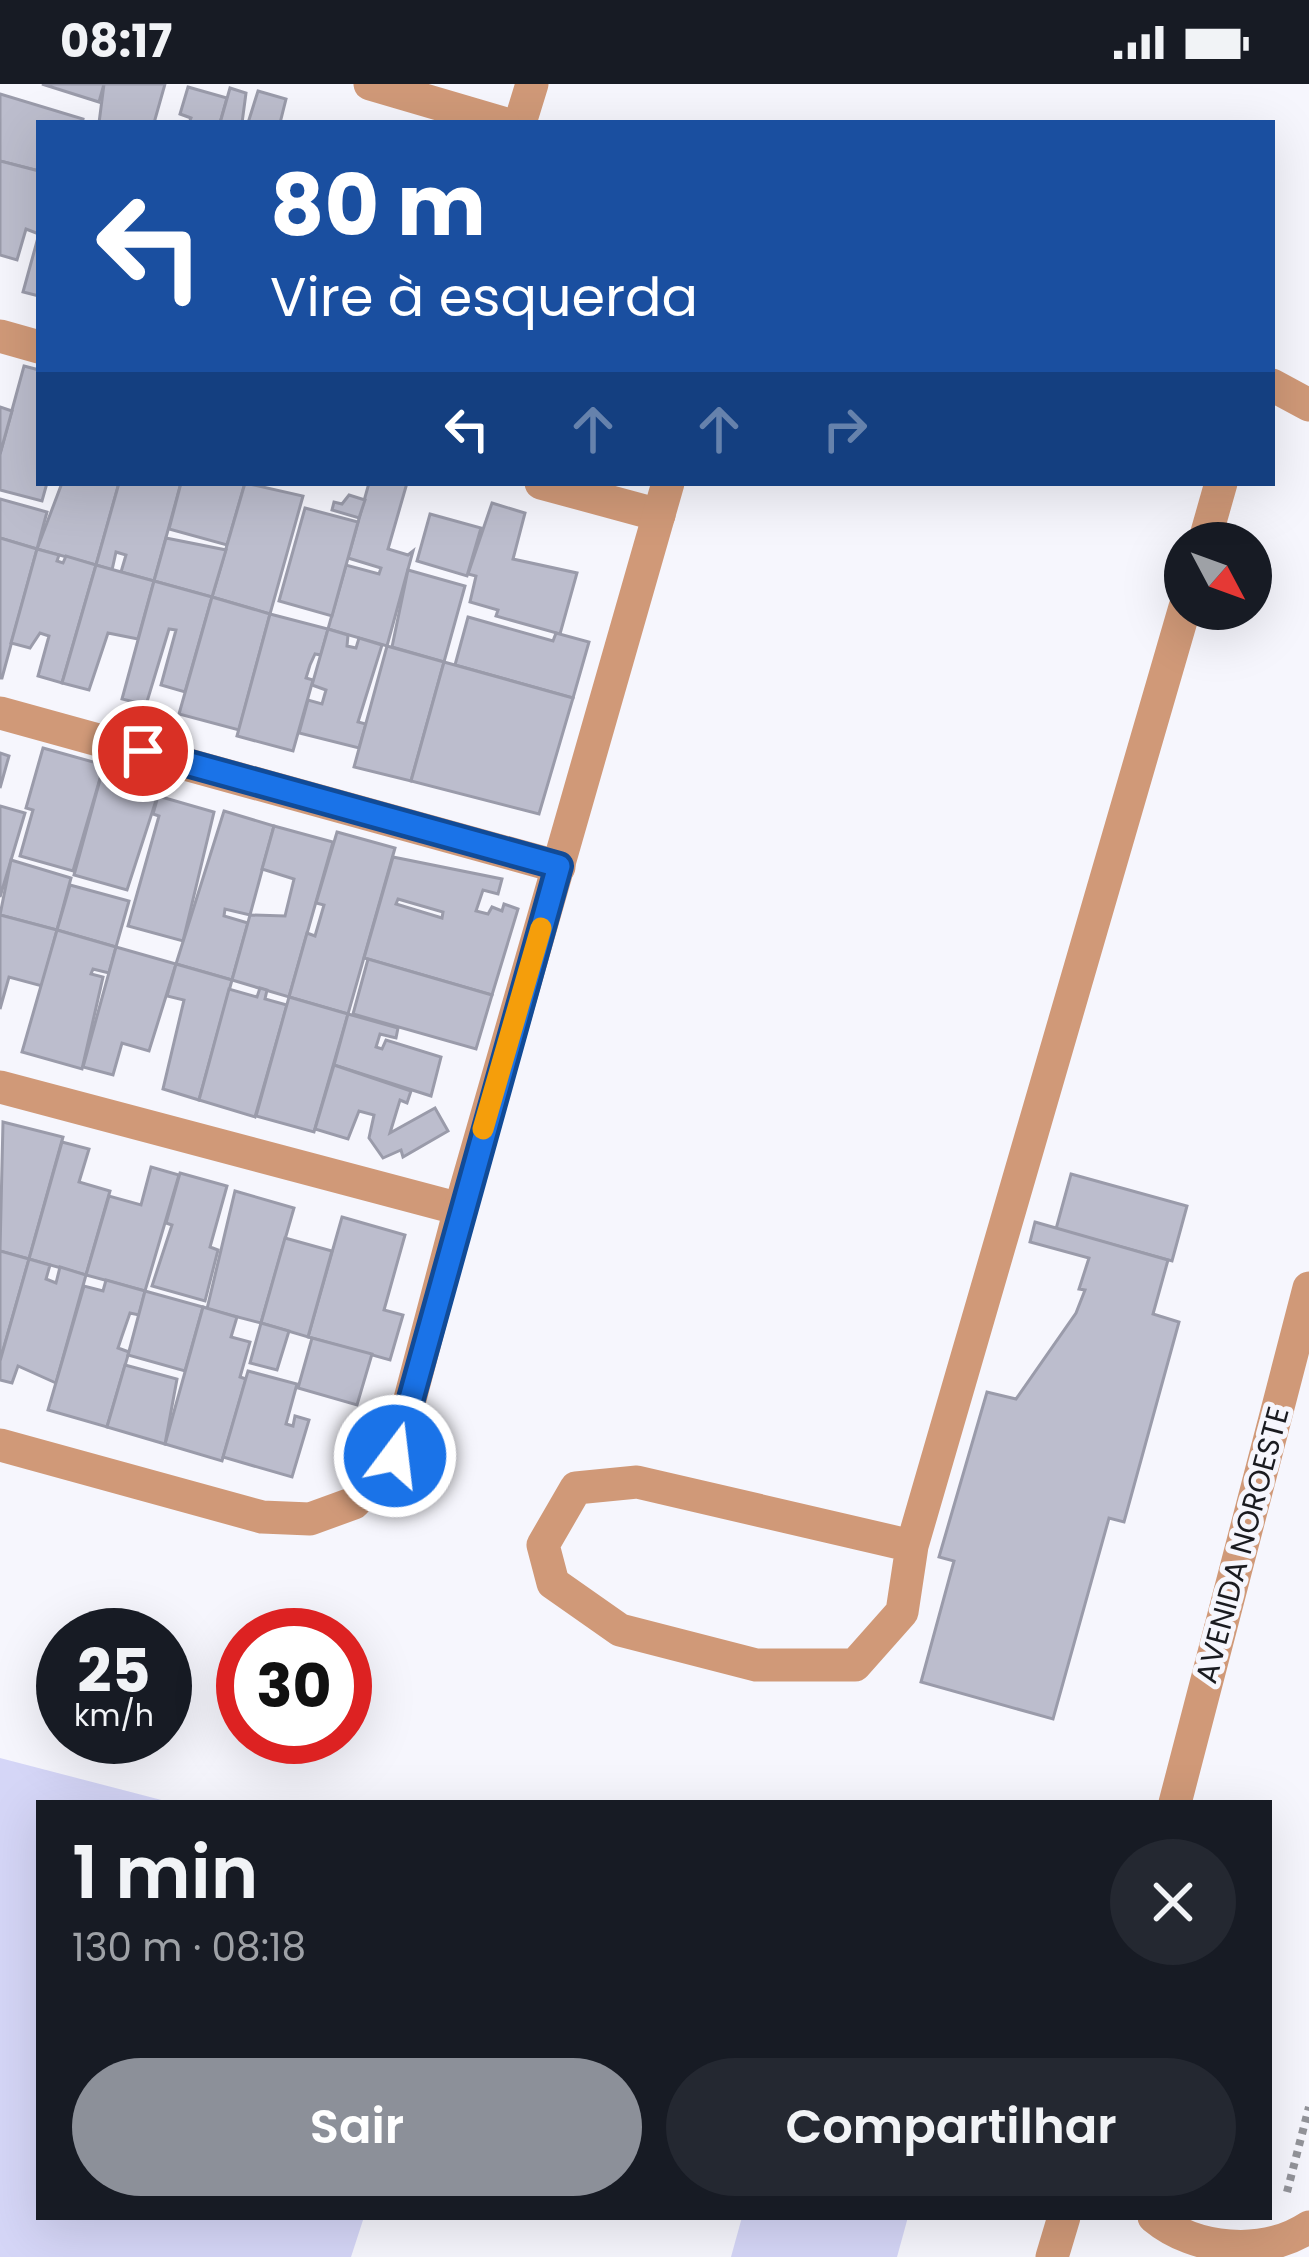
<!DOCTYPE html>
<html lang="pt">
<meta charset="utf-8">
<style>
:root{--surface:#171b24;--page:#242831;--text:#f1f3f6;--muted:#9ea1a6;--accent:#8c9099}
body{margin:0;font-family:Poppins,sans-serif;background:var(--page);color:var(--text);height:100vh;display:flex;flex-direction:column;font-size:45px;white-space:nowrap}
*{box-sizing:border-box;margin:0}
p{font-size:39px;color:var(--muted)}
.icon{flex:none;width:66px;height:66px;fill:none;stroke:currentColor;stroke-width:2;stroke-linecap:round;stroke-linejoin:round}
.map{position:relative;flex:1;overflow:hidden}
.side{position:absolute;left:36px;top:1716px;width:1236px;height:420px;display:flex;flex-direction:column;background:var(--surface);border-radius:0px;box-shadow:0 12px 48px #0002}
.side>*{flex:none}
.guide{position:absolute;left:36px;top:36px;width:1239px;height:366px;border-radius:0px;box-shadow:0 12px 48px #0002;background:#1a4fa0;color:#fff;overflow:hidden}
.needle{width:78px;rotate:131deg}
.tools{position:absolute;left:1164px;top:438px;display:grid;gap:24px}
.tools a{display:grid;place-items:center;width:108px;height:108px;border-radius:50%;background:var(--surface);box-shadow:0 12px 48px #0002;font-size:60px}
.speed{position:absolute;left:36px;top:1524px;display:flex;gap:24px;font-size:60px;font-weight:700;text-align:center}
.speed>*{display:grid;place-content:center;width:156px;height:156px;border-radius:50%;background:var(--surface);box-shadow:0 12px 48px #0002;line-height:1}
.speed small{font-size:30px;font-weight:400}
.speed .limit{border:18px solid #d22;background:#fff;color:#111}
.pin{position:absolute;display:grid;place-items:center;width:102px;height:102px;color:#fff;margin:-51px;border:6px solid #fff;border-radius:50%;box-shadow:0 3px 12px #0007}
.me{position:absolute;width:132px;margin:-66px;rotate:15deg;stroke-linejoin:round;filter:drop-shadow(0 0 9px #0008)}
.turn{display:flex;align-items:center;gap:42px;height:252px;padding:0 36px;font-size:54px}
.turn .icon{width:156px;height:156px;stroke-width:2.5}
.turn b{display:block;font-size:84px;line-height:102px}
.lanes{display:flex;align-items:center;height:114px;padding:0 36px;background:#0003;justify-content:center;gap:60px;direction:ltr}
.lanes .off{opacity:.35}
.round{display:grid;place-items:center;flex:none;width:126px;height:126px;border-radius:63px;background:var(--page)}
.overview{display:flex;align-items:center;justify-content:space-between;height:204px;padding:0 36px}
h1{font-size:72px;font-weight:600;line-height:90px}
.cta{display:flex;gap:24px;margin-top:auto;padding:24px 36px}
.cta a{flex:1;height:138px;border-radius:72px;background:var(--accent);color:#fff;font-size:48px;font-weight:600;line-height:138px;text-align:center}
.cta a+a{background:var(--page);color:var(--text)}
.status{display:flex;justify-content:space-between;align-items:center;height:84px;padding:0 60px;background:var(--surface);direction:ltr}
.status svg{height:33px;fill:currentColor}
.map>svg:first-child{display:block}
.green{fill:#d5d6f7}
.building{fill:#bcbdcd;stroke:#9a9baa;stroke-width:3;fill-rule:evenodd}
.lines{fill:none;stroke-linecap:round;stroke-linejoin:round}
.path{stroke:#93949a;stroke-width:8;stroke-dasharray:6 6;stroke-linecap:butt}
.minor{stroke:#d09978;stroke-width:33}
.tertiary{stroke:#d09978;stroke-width:33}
.route-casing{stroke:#114b97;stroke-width:30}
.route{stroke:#1a73e8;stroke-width:21}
.slow{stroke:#f59e0b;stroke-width:21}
.labels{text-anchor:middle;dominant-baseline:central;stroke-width:10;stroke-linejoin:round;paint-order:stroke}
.street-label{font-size:30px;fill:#1a1b20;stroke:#f6f6fd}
</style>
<div class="status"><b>08:17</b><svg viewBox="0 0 49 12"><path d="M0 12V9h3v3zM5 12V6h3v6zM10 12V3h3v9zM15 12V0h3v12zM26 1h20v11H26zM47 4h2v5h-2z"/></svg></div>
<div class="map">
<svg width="1309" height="2173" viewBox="0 0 1309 2173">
<rect width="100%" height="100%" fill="#f6f6fd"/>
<g class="green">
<path d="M0,1674L173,1719H39V2133H364L351,2173H0Z"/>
<path d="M742,2133H908L897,2173H731Z"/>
</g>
<g class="building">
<path d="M42,0H104L99,18Z"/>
<path d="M104,0H165L154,39H99Z"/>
<path d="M188,3L227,14L220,39H189L191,34L180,30Z"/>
<path d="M230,4L246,9L242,39H220Z"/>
<path d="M258,7L286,15L280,39H248Z"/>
<path d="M0,10L83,35L82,39H39V87L0,77Z"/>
<path d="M0,77L39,87V212L23,208L39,150L26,145L17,176L0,171Z"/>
<path d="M24,282L39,286V399H47L42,417L0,406V370Z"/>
<path d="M0,323L12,327L0,370Z"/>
<path d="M62,399H119L96,481L37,465Z"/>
<path d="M119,399H181L154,497L121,488L126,471L116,468L112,486L96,481Z"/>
<path d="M181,399H245L227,461L169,445Z"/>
<path d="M245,399L303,412L270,530L212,513Z"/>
<path d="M369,399H407L388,465L408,471L413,467L387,562L328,545L346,481L379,490L381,484L348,474Z"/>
<path d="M349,411L365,416L359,434L332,426L334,418L342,420Z"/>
<path d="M0,415L47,428L37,465L0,454Z"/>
<path d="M492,419L525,429L513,475L577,489L560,550L496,532L498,526L470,518L476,492L468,490Z"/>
<path d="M305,424L358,438L332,532L279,517Z"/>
<path d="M430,430L481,444L467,492L417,477Z"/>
<path d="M0,454L37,465L2,594H0Z"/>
<path d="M166,454L226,466L212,513L154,497Z"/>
<path d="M37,465L59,471L57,477L63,479L66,472L96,481L62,599L38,592L49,552L40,549L30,564L11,559Z"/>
<path d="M96,481L154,497L138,555L108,549L89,606L62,599Z"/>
<path d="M408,486L465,502L444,578L392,563Z"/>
<path d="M154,497L212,513L185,608L161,601L176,546L169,545L146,621L122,615Z"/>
<path d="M212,513L270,530L239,646L179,630Z"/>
<path d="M270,530L328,545L321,571L315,570L310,581L306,594L313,596L293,667L237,652Z"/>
<path d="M468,533L553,557L556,549L589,558L573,614L455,581Z"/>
<path d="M328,545L348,551L347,562L356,564L359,554L382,561L358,638L366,640L359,664L299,649L308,616L322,620L326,606L312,601Z"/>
<path d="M387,562L444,578L411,697L354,683Z"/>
<path d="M444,578L573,614L539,730L411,697Z"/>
<path d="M43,664L104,681L73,787L20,772L33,726L26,724Z"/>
<path d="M0,669L9,672L0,704Z"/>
<path d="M104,681L162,698L127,806L74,791Z"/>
<path d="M158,712L214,728L183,857L128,842L159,732L153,730Z"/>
<path d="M0,722L25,729L0,813Z"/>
<path d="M224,727L274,742L250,831L225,825L224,832L248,839L232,896L176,880Z"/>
<path d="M274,742L333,758L289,913L232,896L250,831L285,832L294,795L262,785Z"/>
<path d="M337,748L395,764L348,930L289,913L307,849L315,852L324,821L316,819Z"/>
<path d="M393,773L502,795L498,810L483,806L476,827L488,830L492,823L502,827L504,820L518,825L492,911L364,874ZM398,815L443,828L442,834L396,820Z"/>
<path d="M11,776L71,794L57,846L0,831Z"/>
<path d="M70,801L129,817L116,863L57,846Z"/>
<path d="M0,831L57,846L42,902L9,893L0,925Z"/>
<path d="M57,846L116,863L109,889L93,885L91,890L103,893L82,985L22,968Z"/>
<path d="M116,863L176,880L149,967L122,959L113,991L83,983Z"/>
<path d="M368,875L492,911L476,965L353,930Z"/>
<path d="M176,880L232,896L199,1016L163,1005L184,916L167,912Z"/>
<path d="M260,904L267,906L265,915L287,921L255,1033L199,1016L229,905L257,913Z"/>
<path d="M289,913L348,930L314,1048L256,1032Z"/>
<path d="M348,930L398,944L396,954L380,950L376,963L382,965L386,956L441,973L431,1012L334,981Z"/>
<path d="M334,981L411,1007L407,1019L400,1016L390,1049L435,1024L448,1047L403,1073L401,1066L383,1074L369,1054L374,1031L359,1027L348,1055L315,1045Z"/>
<path d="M3,1038L63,1053L29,1175L0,1167Z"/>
<path d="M62,1058L89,1065L79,1098L110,1107L86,1191L29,1175Z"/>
<path d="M151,1083L179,1091L145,1207L86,1191L109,1112L141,1121Z"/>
<path d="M180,1089L227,1102L210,1163L218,1166L205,1217L152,1202L172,1141L166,1139Z"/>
<path d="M1071,1090L1187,1122L1172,1177L1056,1145Z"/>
<path d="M235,1107L294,1124L261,1239L207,1225Z"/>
<path d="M342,1133L405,1151L384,1226L403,1231L390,1276L308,1253Z"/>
<path d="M1035,1138L1168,1176L1153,1230L1179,1238L1124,1438L1109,1434L1053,1635L921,1598L954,1477L939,1473L987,1308L1016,1315L1076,1229L1085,1206L1079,1205L1089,1174L1030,1158Z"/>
<path d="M285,1154L332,1167L308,1253L261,1239Z"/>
<path d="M0,1167L29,1175L0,1277Z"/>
<path d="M29,1175L50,1181L46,1195L56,1199L60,1183L86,1191L56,1299L18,1282L12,1299L0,1296V1277Z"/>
<path d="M106,1196L145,1207L139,1231L130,1229L122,1252L118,1264L129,1268L107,1343L48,1326L84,1202L103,1207Z"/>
<path d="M145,1207L203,1223L185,1287L128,1271Z"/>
<path d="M203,1223L237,1233L231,1253L250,1258L240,1293L246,1295L222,1377L165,1360Z"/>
<path d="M261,1239L289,1247L277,1286L250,1279Z"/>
<path d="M312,1254L372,1270L357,1321L298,1304Z"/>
<path d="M125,1281L177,1295L165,1360L107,1343Z"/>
<path d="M248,1287L297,1300L286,1340L293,1342L295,1332L309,1336L292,1393L223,1373Z"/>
</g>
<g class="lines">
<path class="path" d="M1287,2108L1309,2023"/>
<g class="minor">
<path d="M520,39L532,0"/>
<path d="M0,252L39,263"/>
<path d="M541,399L659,431"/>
<path d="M1204,459L1221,399"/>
<path d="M0,629L559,783"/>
<path d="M0,1003L460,1125"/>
<path d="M0,1361L262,1433L310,1435L354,1419L395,1372L460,1125L668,399"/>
<path d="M912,1462L637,1398L576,1404L543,1461L553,1499L620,1546L756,1581H855L902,1528L912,1462L1185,523"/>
</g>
<g class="tertiary">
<path d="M370,0L503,39"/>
<path d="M1272,301L1309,321"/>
<path d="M1175,1719L1309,1204"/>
<path d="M1154,2133C1195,2167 1263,2173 1309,2143"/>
<path d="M1052,2173L1064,2133"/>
</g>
</g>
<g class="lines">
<g class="route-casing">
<path id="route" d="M143,667L559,782L395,1372"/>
</g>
<use href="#route" class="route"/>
<path class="slow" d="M483,1045L541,844"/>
</g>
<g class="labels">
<g class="street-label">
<text transform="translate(1242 1461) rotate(-75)">AVENIDA NOROESTE</text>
</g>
</g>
</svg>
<div class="tools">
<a><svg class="needle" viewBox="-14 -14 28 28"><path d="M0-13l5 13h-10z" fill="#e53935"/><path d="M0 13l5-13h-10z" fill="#9ea1a6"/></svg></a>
</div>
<div class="speed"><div>25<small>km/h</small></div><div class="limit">30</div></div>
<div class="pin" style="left:143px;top:667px;background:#d93025"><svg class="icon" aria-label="arrive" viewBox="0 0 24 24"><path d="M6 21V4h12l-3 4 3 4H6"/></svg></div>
<svg class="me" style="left:395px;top:1372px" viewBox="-20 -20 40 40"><circle r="17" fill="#1a73e8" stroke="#fff" stroke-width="3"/><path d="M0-11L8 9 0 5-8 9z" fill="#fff"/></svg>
<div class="guide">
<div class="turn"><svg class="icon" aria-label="left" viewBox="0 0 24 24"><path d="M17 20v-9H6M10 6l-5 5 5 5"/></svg><div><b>80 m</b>Vire à esquerda</div></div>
<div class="lanes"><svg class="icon" aria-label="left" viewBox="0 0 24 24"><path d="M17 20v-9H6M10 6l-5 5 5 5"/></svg><svg class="icon off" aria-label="ahead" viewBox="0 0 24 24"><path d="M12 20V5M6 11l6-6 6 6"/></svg><svg class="icon off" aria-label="ahead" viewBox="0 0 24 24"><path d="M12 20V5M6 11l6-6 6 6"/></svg><svg class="icon off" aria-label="right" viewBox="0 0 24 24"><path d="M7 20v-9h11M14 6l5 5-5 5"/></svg></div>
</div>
<section class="side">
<div class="overview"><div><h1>1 min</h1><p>130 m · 08:18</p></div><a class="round"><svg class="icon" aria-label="close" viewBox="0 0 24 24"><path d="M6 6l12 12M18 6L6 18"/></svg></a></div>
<div class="cta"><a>Sair</a><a>Compartilhar</a></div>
</section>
</div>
